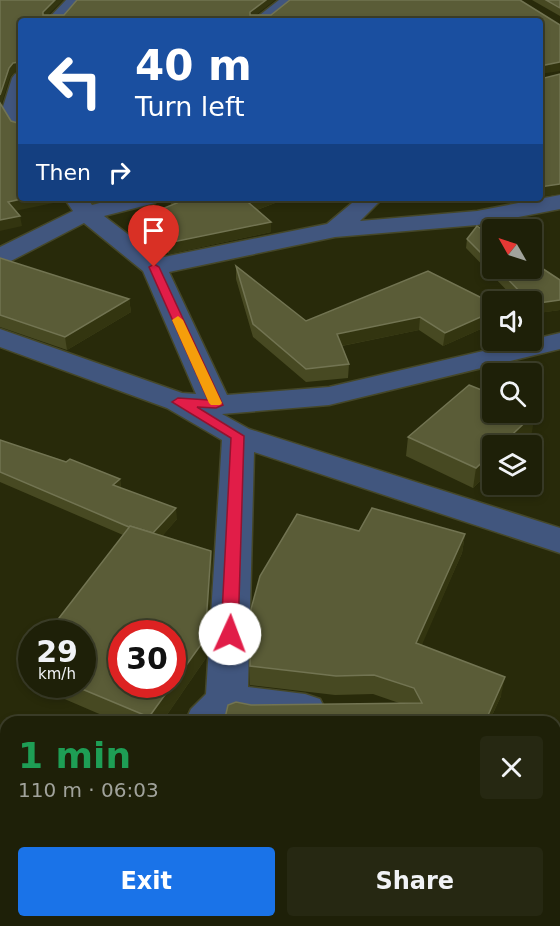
<!DOCTYPE html>
<meta charset="utf-8">
<style>
:root{--surface:#1e2008;--page:#262812;--text:#f1f3f6;--muted:#a1a39c;--line:#3c3e29;--accent:#1a73e8}
body{margin:0;font-family:"DejaVu Sans",sans-serif;background:var(--page);color:var(--text);height:100vh;display:flex;flex-direction:column;font-size:22px;white-space:nowrap}
*{box-sizing:border-box;margin:0}
p{font-size:20px;color:var(--muted)}
.icon{flex:none;width:33px;height:33px;fill:none;stroke:currentColor;stroke-width:2;stroke-linecap:round;stroke-linejoin:round}
.map{position:relative;flex:1;overflow:hidden}
.details{position:absolute;left:0px;top:716px;width:561px;height:212px;display:flex;flex-direction:column;background:var(--surface);border-radius:18px 18px 0 0;box-shadow:0 3px 9px #0003,0 0 0 2px var(--line)}
.details>*{flex:none}
.guide{position:absolute;left:18px;top:18px;width:525px;height:183px;border-radius:6px;box-shadow:0 3px 9px #0003,0 0 0 2px var(--line);background:#1a4fa0;color:#fff;overflow:hidden}
.needle{width:39px;rotate:309deg}
.controls{position:absolute;left:482px;top:219px;display:grid;gap:12px}
.controls a{display:grid;place-items:center;width:60px;height:60px;border-radius:6px;background:var(--surface);box-shadow:0 3px 9px #0003,0 0 0 2px var(--line);font-size:30px}
.speed{position:absolute;left:18px;top:620px;display:flex;gap:12px;font-size:30px;font-weight:700;text-align:center}
.speed>*{display:grid;place-content:center;width:78px;height:78px;border-radius:50%;background:var(--surface);box-shadow:0 3px 9px #0003,0 0 0 2px var(--line);line-height:1}
.speed small{font-size:15px;font-weight:400}
.speed .limit{border:9px solid #d22;background:#fff;color:#111}
.pin{position:absolute;display:grid;place-items:center;width:51px;height:51px;color:#fff;margin:-62px -26px;border-radius:50% 50% 50% 0;rotate:-45deg;box-shadow:0 0 6px #0007}
.pin .icon{rotate:45deg}
.me{position:absolute;width:66px;margin:-33px;rotate:2deg;stroke-linejoin:round;filter:drop-shadow(0 0 4px #0008)}
.turn{display:flex;align-items:center;gap:21px;height:126px;padding:0 18px;font-size:27px}
.turn .icon{width:78px;height:78px;stroke-width:2.5}
.turn b{display:block;font-size:42px;line-height:51px}
.then{display:flex;align-items:center;height:57px;padding:0 18px;background:#0003;gap:12px;font-size:22px}
.round{display:grid;place-items:center;flex:none;width:63px;height:63px;border-radius:6px;background:var(--page)}
.summary{display:flex;align-items:center;justify-content:space-between;height:102px;padding:0 18px}
h1{font-size:36px;font-weight:700;line-height:45px;color:#1e9e55}
.cta{display:flex;gap:12px;margin-top:auto;padding:12px 18px}
.cta a{flex:1;height:69px;border-radius:6px;background:var(--accent);color:#fff;font-size:24px;font-weight:700;line-height:69px;text-align:center}
.cta a+a{background:var(--page);color:var(--text)}
.map>svg:first-child{display:block}
.lines{fill:none;stroke-linecap:round;stroke-linejoin:round}
.street-casing{stroke:#454728;stroke-width:3}
.street{fill:#41567e;fill-rule:evenodd}
.wall{fill:#474922}
.shaded-wall{fill:#333510}
.building{fill:#5a5c37;stroke:#727452;stroke-width:1.5;fill-rule:evenodd}
.route{fill:#e11d48;stroke:#92132f;stroke-width:1.5}
.slow{fill:#f59e0b}
</style>
<div class="map">
<svg width="560" height="926" viewBox="0 0 560 926">
<rect width="100%" height="100%" fill="#282a0a"/>
<g class="lines">
<g class="street-casing">
<g id="street">
<path d="M66,0H81L63,21H46Z"/>
<path d="M279,0H296L270,21H252Z"/>
<path d="M21,73V131L14,129L2,110L12,78L15,74Z"/>
<path d="M560,195V209L477,225L335,237L169,272L227,395L329,387L560,333V349L329,405L222,414L249,429L560,528V553L254,452L248,687L305,694L320,699L326,711L321,722L236,719L234,722H185L191,709L206,694L222,440L167,408L0,347V329L182,393L196,394L143,271L84,223L9,262L0,264V247L73,211L64,198H87L92,205L119,198H158L155,203L104,216L159,258L327,224L358,198H383L360,221L477,211Z"/>
<rect x="555" y="734" width="5" height="38"/>
<path d="M0,875H6V921H11L0,923Z"/>
<path d="M121,921H175L178,926H124Z"/>
</g>
</g>
<use href="#street" class="street"/>
</g>
<g class="wall">
<path d="M532,0H560V16Z"/>
<path d="M167,198H288L257,210L271,222V232L169,254L145,227L144,216L172,205Z"/>
<path d="M492,236V268H531L560,310L531,314V302H518L466,248L467,239Z"/>
<path d="M0,258L129,299L131,312L67,350L0,327Z"/>
<path d="M236,266L306,321L492,303V324L443,346L419,330L342,346L349,364L348,378L306,382L253,337L236,279Z"/>
<path d="M532,432L492,446V470L473,488L406,456L408,437Z"/>
<path d="M0,440L120,479L121,488L177,519L162,536L211,551L212,569L206,658L162,722H118L25,682L20,664L32,651V684H82L59,618L123,535L0,482Z"/>
<path d="M359,531L465,534L462,553L421,645L501,696L489,722L251,705L402,704L373,694L335,695L250,685V666Z"/>
<rect x="0" y="736" width="6" height="81"/>
<path d="M555,819L560,821V883L555,881Z"/>
</g>
<g class="shaded-wall">
<path d="M55,0H63L44,19L43,12Z"/>
<path d="M266,0H275L251,19L250,12Z"/>
<path d="M19,62L21,71L15,72L10,77L0,109V95L9,68L13,63Z"/>
<path d="M560,62V71L540,74V66Z"/>
<path d="M560,184V194L540,197V187Z"/>
<path d="M26,198H64L63,201L10,212L8,202Z"/>
<path d="M261,198H288L249,213V203Z"/>
<path d="M20,216L22,226L0,231V220Z"/>
<path d="M271,222V232L169,254L168,243Z"/>
<path d="M129,299L131,312L67,350L65,337Z"/>
<path d="M560,300V310L531,314L532,304Z"/>
<path d="M492,312V324L443,346L445,333Z"/>
<path d="M420,317L419,330L336,347L337,334Z"/>
<path d="M535,413L532,432L517,446H500Z"/>
<path d="M492,453V470L473,488L476,468Z"/>
<path d="M120,479L121,490L113,485Z"/>
<path d="M176,508L177,519L152,548L150,536Z"/>
<path d="M465,534L462,553L414,663L416,643Z"/>
<path d="M211,551L212,569L206,658L162,722H150L149,717Z"/>
<path d="M505,677L501,696L489,722H485Z"/>
<path d="M300,921H306L303,926H297Z"/>
<path d="M486,921H491L488,926H484Z"/>
</g>
<g class="building">
<path d="M0,0H55L43,12V15H64L77,0H266L250,12V15H271L290,0H520L560,25V62L540,66V21H21V64L19,62L13,63L9,68L0,95Z"/>
<path d="M546,0H560V8Z"/>
<path d="M560,74V184L540,187V79Z"/>
<path d="M0,103L11,121L21,124V117V198H26L8,202L20,216L0,220Z"/>
<path d="M173,198H261L249,203L271,222L168,243L144,216L177,203Z"/>
<path d="M477,226L492,236V264L467,239Z"/>
<path d="M0,258L129,299L65,337L0,315Z"/>
<path d="M531,261L560,280V300L532,304L531,302H530L497,268H531Z"/>
<path d="M236,266L306,321L428,271L492,303V312L445,333L420,317L337,334L349,364L306,369L253,324Z"/>
<path d="M469,385L492,394V412H531V411L535,413L500,446H492V453L476,468L408,437Z"/>
<path d="M0,440L66,462L70,459L120,479L113,485L176,508L153,533L130,526L129,527L0,472Z"/>
<path d="M372,508L465,534L416,643L505,677L485,722H224L228,705L236,702L251,705L422,703L414,688L374,675L336,676L250,666L251,609L260,576L297,514L359,531Z"/>
<path d="M130,526L211,551L205,639L149,717L70,684H82V633H47L59,618ZM122,633H172V684H122Z"/>
<path d="M32,651V668L20,664Z"/>
<rect x="0" y="736" width="6" height="64"/>
<path d="M555,819L560,821V862L555,860Z"/>
<path d="M6,917V921H70L78,926H0Z"/>
<path d="M238,921H300L297,926H235Z"/>
<path d="M391,921H486L484,926H389Z"/>
</g>
<path class="route" d="M154,264L159,267L223,405L216,408L197,407L244,436L238,634L235,639L230,641L224,639L221,634L231,438L172,402L178,398L208,400L149,267Z"/>
<path class="slow" d="M178,316L183,320L222,403L220,405H211L209,403L172,320Z"/>
</svg>
<div class="controls">
<a><svg class="needle" viewBox="-14 -14 28 28"><path d="M0-13l5 13h-10z" fill="#e53935"/><path d="M0 13l5-13h-10z" fill="#a1a39c"/></svg></a>
<a><svg class="icon" aria-label="sound" viewBox="0 0 24 24"><path d="M4 9h4l5-4v14l-5-4H4zM17 9q2 3 0 6"/></svg></a>
<a><svg class="icon" aria-label="search" viewBox="0 0 24 24"><circle cx="10" cy="10" r="6"/><path d="M15 15l6 6"/></svg></a>
<a><svg class="icon" aria-label="layers" viewBox="0 0 24 24"><path d="M12 4l9 5-9 5-9-5zM3 14l9 5 9-5"/></svg></a>
</div>
<div class="speed"><div>29<small>km/h</small></div><div class="limit">30</div></div>
<div class="pin" style="left:154px;top:267px;background:#d93025"><svg class="icon" aria-label="arrive" viewBox="0 0 24 24"><path d="M6 21V4h12l-3 4 3 4H6"/></svg></div>
<svg class="me" style="left:230px;top:634px" viewBox="-20 -20 40 40"><circle r="19" fill="#fff"/><path d="M0-13L10 11 0 6-10 11z" fill="#e11d48"/></svg>
<div class="guide">
<div class="turn"><svg class="icon" aria-label="left" viewBox="0 0 24 24"><path d="M17 20v-9H6M10 6l-5 5 5 5"/></svg><div><b>40 m</b>Turn left</div></div>
<div class="then">Then<svg class="icon" aria-label="right" viewBox="0 0 24 24"><path d="M7 20v-9h11M14 6l5 5-5 5"/></svg></div>
</div>
<section class="details">
<div class="summary"><div><h1>1 min</h1><p>110 m · 06:03</p></div><a class="round"><svg class="icon" aria-label="close" viewBox="0 0 24 24"><path d="M6 6l12 12M18 6L6 18"/></svg></a></div>
<div class="cta"><a>Exit</a><a>Share</a></div>
</section>
</div>
